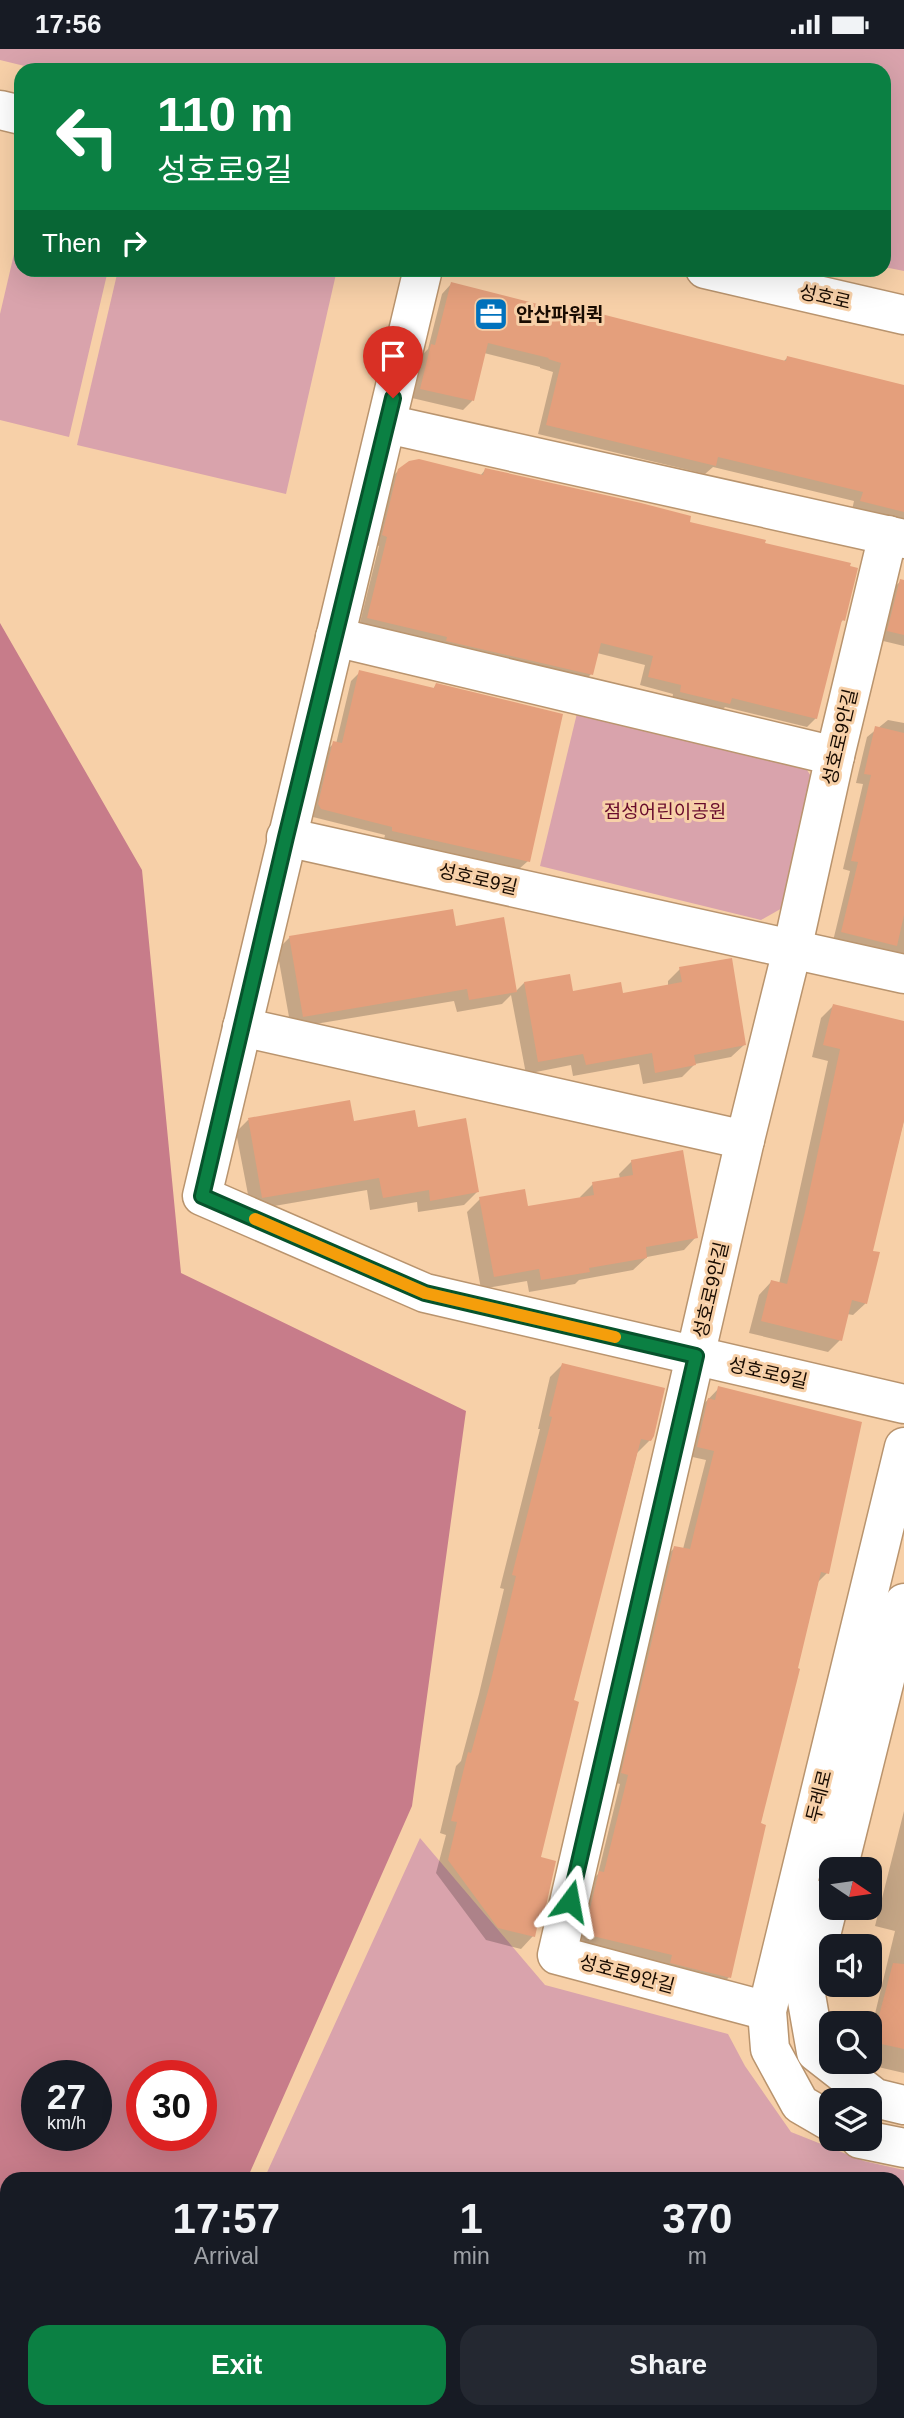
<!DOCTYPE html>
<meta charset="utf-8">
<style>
:root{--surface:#171b24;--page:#242831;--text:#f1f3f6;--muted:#9ea1a6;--accent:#0b8043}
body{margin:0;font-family:Helvetica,"Noto Sans KR",sans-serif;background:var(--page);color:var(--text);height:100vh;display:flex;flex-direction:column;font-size:26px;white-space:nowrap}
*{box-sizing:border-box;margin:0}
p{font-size:23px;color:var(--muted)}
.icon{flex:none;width:38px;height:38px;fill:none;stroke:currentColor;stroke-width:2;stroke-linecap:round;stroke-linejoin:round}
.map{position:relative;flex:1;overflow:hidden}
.details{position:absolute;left:0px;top:2123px;width:905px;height:247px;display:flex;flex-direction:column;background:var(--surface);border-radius:21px 21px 0 0;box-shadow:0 7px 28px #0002}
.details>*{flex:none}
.top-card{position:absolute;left:14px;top:14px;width:877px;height:214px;border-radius:21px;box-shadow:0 7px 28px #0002;background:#0b8043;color:#fff;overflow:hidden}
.needle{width:46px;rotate:103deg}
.buttons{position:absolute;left:819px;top:1808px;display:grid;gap:14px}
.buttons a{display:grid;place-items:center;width:63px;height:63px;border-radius:14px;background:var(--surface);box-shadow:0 7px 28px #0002;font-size:35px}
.speed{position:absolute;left:21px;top:2011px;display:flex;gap:14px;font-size:35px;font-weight:700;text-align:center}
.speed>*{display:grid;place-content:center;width:91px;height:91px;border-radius:50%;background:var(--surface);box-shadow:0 7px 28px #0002;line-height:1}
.speed small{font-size:18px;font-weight:400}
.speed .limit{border:10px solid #d22;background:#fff;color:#111}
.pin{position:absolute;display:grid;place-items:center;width:60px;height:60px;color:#fff;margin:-72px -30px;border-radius:50% 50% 50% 0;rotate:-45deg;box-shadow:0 0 7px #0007}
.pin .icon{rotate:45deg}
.me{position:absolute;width:77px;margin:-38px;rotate:13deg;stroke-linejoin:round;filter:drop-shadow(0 0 5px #0008)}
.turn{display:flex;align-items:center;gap:24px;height:147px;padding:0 28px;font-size:32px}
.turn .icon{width:91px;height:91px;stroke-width:2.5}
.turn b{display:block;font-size:49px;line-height:60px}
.then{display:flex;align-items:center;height:66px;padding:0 28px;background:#0003;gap:14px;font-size:26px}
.eta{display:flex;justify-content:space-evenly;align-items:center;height:119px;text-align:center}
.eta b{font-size:42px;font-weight:600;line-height:49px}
.primary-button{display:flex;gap:14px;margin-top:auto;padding:14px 28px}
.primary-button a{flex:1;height:80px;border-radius:21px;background:var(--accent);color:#fff;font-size:28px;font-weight:600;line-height:80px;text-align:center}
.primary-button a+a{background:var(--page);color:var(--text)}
.status{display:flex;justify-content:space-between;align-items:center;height:49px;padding:0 35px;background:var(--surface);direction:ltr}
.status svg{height:19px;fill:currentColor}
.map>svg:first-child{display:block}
.green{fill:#d9a3ac}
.forest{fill:#c77c8a;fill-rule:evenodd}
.shadow{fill:#0003}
.building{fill:#e49f7c}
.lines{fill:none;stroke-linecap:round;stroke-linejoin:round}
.minor-casing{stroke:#b9946e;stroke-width:41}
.minor{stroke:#fff;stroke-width:38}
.route-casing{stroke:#07532c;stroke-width:18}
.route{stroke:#0b8043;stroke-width:12}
.slow{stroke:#f59e0b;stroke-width:12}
.labels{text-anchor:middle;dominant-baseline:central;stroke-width:6;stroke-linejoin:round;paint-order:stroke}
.street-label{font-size:19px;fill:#180b01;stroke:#f7d0a8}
.poi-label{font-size:19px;font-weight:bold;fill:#180b01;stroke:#f7d0a8;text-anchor:start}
.park-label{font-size:19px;fill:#680b2c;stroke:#f7d0a8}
</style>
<div class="status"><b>17:56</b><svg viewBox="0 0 49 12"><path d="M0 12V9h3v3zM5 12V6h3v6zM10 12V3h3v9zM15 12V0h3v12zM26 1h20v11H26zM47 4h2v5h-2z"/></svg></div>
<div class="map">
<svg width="904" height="2369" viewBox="0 0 904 2369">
<rect width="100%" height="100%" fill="#f7d0a8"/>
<g class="green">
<path d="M0,0H904V222L884,218V21H41L0,11Z"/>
<path d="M21,175V220L108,221L69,388L0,371V265Z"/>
<path d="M316,220L336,225L286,445L77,396L118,221Z"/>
<path d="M579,656L800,710L814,732L784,858L761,871L540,817Z"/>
<path d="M420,1789L545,1936L728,1985L745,2017L791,2083L864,2112L904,2121V2369H154L157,2362H898V2130H264Z"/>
</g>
<path class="forest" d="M0,574L142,821L181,1224L466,1362L412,1757L247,2130H7V2362L144,2363L141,2369H0ZM37,2026H96V2086H37ZM142,2026H201V2086H142Z"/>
<g class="shadow">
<path d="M451,235L558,262L563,257L783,313L787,309L904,337V474L852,461L854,452L713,418L705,425L538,385L553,323L540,319V318L484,304L472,352L463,361L412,349L422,306L428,300L442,245Z"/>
<path d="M399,421L480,427L485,421L763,495L843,571L839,575L816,669L807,678L725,658L720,663L672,651L673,645L640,636L645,616L597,604L591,625L582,635L359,577L379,497L374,495L389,431Z"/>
<path d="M901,532H904V597L879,591L891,541Z"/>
<path d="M360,623L432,641L436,636L528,812L519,820L384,790L385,786L313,768L310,764L325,703L334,694L336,695L351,632Z"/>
<path d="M888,671L904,674V913L833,892L850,822L843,820L863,735L856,734L867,688Z"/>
<path d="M454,879L515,943L524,934L571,944L622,946L668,938V932L680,920L744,996L731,1008L695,1015L682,1028L643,1035L639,1015L573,1027L571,1016L526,1025L511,946L502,955L457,963L454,952L291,979L277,901L290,888Z"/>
<path d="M833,957L904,974V1071L871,1203L866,1254L853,1266L847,1265L840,1291L828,1303L749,1284L759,1246L771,1233L779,1235L828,1012L812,1008L821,969Z"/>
<path d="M248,1071L416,1080L477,1143L464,1156L418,1163L417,1153L370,1161L367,1141L251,1161L236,1083Z"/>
<path d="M632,1112L696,1188L684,1201L647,1208L633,1221L579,1231L575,1235L529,1243L527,1232L481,1240L467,1163L480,1150L527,1159L581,1150L580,1148L593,1135L620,1130L619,1125Z"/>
<path d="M563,1315L650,1391L637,1404L572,1653L539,1809L540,1874L535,1879L533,1887L521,1900L486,1891L436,1824L446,1786L440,1784L456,1717L461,1712L479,1645L504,1540L500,1539L540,1380H538L550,1328Z"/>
<path d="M719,1339L827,1524L818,1533L759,1776L729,1928L720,1938L576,1894L590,1833L598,1825L620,1735L613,1733L666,1508L675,1498L683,1500L706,1411L688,1407L699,1360Z"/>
<path d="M904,1762V2024L878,2018L881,2006L870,2003V1978L873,1973L895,1882L875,1877Z"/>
</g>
<g class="building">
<path d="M451,233L561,261L562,255L786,312L787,307L904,336V463L860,452L863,443L718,408L716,417L546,376L561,314L548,310L549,309L488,294L474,352L420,340L431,295L435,296Z"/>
<path d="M419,410L483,426L485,419L641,454L691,467L690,473L766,491L765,494L851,514L850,517L858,519L845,572L842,571L817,670L732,649L730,655L680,643L681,636L648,628L653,607L601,594L593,626L446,592L447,588L367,569L387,488L382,486L398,420L409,412Z"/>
<path d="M900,530L904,531V586L887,582Z"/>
<path d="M359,621L434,639L436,634L563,665L530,813L392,782V778L321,760L318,755L333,692L342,694Z"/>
<path d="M875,677L904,684V866L897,897L841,883L858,813L851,812L871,726L864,725Z"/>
<path d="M453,860L456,877L504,868L517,943L469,951L467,940L303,968L289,887Z"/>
<path d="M732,909L746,996L694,1006L696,1016L655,1024L652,1004L586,1016L583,1005L538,1013L524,933L570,925L573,942L621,933L623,944L682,933L679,918Z"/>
<path d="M833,955L904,972V1072L873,1202L880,1203L867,1255L852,1251L842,1292L761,1272L771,1231L787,1235L805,1163L840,1000L823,996Z"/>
<path d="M350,1051L354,1072L415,1061L418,1078L466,1069L479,1143L430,1152L429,1141L383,1149L379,1129L262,1149L248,1069Z"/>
<path d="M683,1101L698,1189L646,1198L647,1209L589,1219L590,1223L541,1231L539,1220L494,1228L479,1148L525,1140L528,1157L594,1146L592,1133L633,1126L631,1111Z"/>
<path d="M562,1314L665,1339L654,1387L651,1392L641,1390L574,1651L579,1653L541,1808L556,1812L542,1875L538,1874L535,1888L498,1879L448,1811L457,1773L451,1772L468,1703L471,1704L491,1631L516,1527L512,1526L552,1368L549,1367Z"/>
<path d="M718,1337L862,1373L829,1525L821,1523L798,1619L800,1620L761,1774L766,1776L731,1929L670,1914L672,1906L584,1885L599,1822L604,1823L628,1726L621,1724L674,1497L690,1500L714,1402L697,1398L708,1349L715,1351Z"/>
<path d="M893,1914L904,1915V2000L872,1993Z"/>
</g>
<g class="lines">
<g class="minor-casing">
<g id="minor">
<path d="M0,61L21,66"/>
<path d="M423,220L202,1147L425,1244L904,1355"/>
<path d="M705,220L904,266"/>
<path d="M387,375L904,490"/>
<path d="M335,588L835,707"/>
<path d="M286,788L904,925"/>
<path d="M242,978L745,1091"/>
<path d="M838,1820L904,1554"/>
<path d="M831,1846L806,1946L816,2003L875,2049L904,2056"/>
<path d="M767,1962L557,1906L745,1091L792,901L835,707L888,486"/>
<path d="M831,2073L800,2055L770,2000L767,1962L904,1398"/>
<path d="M860,2090L904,2099"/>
</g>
</g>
<use href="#minor" class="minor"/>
</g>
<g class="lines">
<g class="route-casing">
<path id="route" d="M393,349L286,788L202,1147L425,1244L696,1307L570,1852"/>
</g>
<use href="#route" class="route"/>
<path class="slow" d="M255,1170L425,1244L615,1288"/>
</g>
<defs>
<g id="office-square" transform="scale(1.75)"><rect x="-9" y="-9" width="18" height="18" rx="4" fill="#0072bd" stroke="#f7d0a8"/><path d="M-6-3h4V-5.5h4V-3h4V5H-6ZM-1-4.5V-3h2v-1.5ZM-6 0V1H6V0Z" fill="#fff"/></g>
</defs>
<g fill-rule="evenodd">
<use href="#office-square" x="491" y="265"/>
</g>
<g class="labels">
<g class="street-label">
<text transform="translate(825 248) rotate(13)">성호로</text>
<text transform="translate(840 688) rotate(-77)">성호로9안길</text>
<text transform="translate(478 830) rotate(13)">성호로9길</text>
<text transform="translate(711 1241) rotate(-77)">성호로9안길</text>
<text transform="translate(768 1324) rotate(13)">성호로9길</text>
<text transform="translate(819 1747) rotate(-76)">두레로</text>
<text transform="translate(627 1925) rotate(15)">성호로9안길</text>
</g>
<g class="poi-label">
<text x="516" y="265">안산파워퀵</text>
</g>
<g class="park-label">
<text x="665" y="762">점성어린이공원</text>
</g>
</g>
</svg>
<div class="buttons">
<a><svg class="needle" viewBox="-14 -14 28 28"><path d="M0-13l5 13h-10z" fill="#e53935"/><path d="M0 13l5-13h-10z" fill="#9ea1a6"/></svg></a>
<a><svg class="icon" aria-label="sound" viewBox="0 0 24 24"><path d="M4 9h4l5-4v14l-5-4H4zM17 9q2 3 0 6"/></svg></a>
<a><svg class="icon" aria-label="search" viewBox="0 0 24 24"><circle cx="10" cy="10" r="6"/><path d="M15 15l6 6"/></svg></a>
<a><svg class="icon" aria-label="layers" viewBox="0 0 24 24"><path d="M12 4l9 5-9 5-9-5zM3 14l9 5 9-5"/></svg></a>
</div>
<div class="speed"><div>27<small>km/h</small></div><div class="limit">30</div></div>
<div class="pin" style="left:393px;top:349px;background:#d93025"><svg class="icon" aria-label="arrive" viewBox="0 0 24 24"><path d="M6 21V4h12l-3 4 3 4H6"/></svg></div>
<svg class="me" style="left:570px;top:1852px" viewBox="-20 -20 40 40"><path d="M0-17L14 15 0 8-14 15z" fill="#0b8043" stroke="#fff" stroke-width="4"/></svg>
<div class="top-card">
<div class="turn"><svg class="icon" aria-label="left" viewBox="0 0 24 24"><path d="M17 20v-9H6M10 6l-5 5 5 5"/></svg><div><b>110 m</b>성호로9길</div></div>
<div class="then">Then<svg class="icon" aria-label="right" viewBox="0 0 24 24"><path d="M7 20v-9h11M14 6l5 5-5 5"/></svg></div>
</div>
<section class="details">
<div class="eta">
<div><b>17:57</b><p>Arrival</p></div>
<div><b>1</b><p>min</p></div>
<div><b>370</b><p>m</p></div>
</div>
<div class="primary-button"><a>Exit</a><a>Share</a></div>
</section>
</div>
